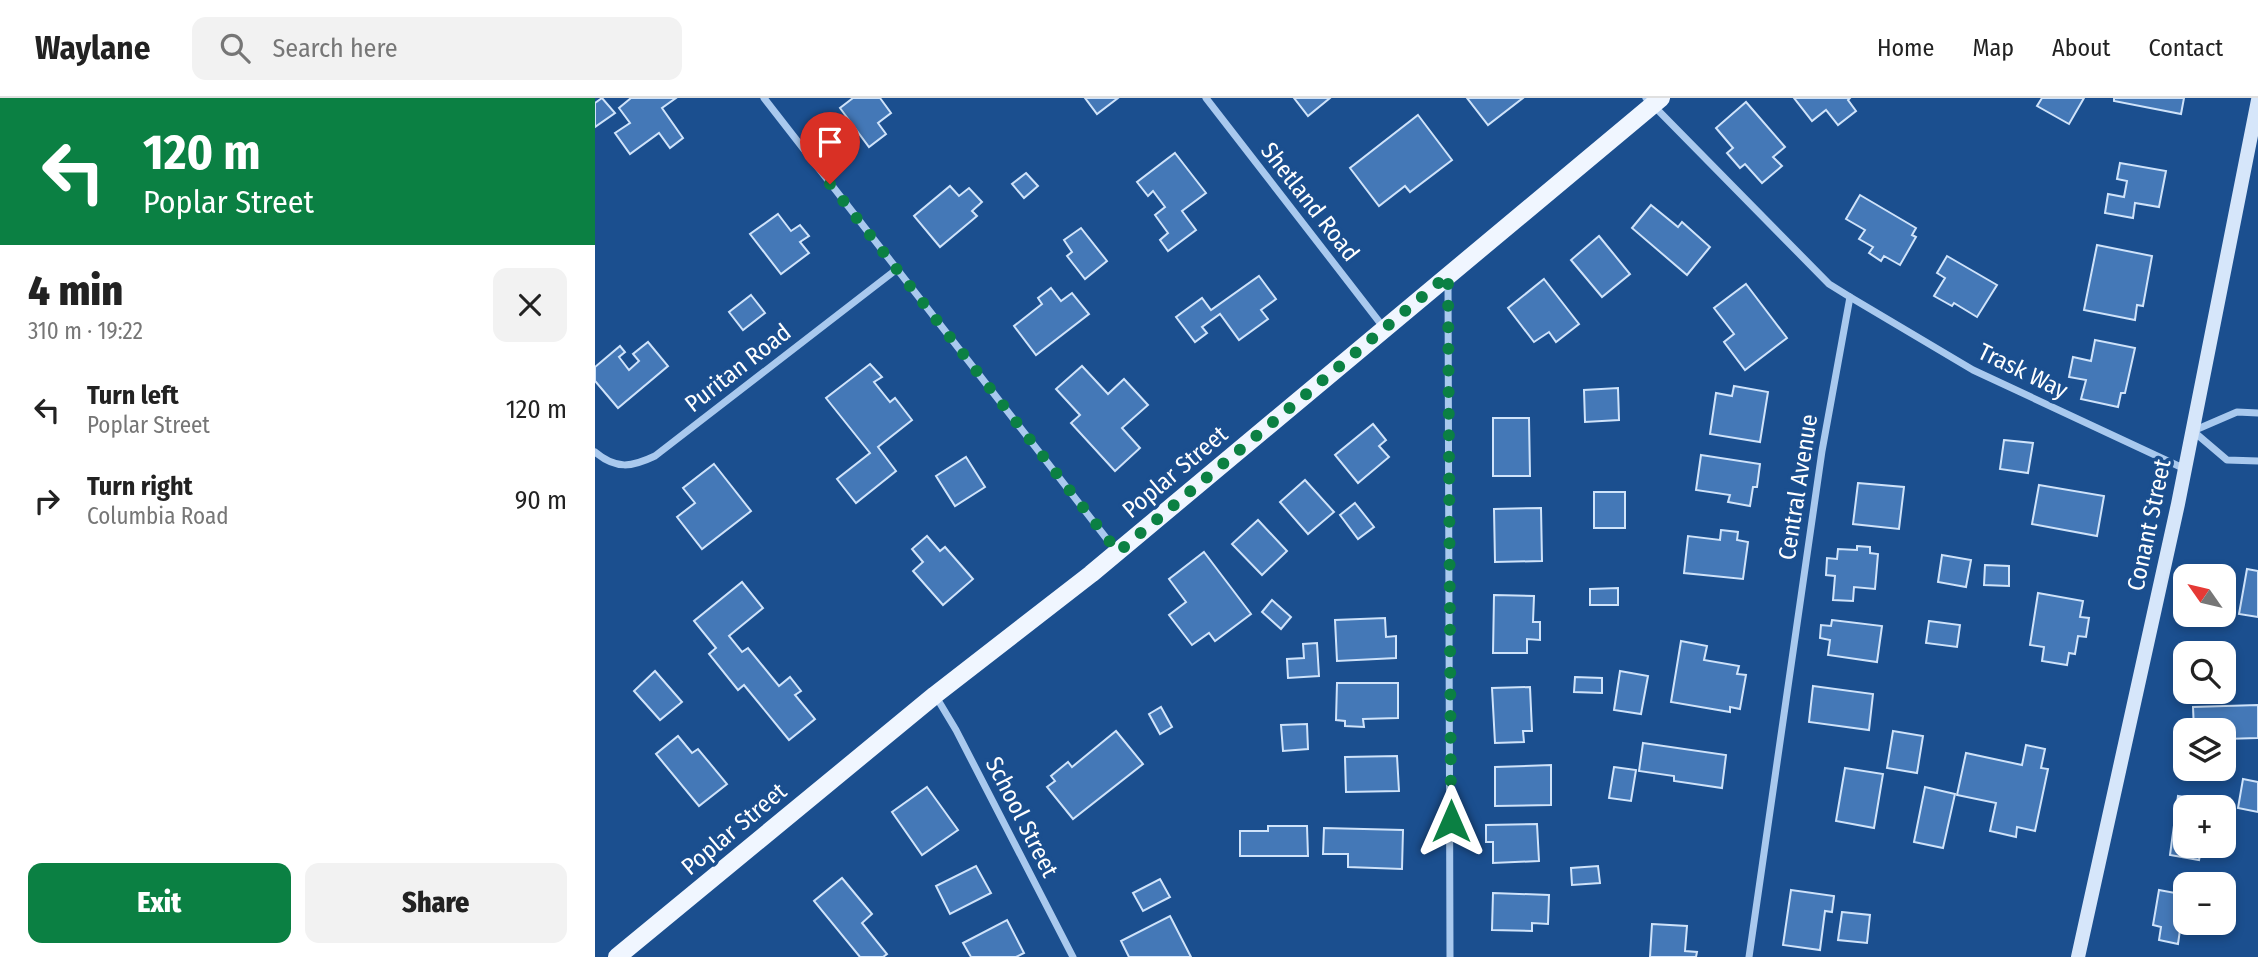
<!DOCTYPE html>
<meta charset="utf-8">
<style>
:root{--surface:#fff;--page:#f2f2f2;--text:#222;--muted:#767676;--line:#e0e0e0;--accent:#0b8043}
body{margin:0;font-family:"Fira Sans Condensed",sans-serif;background:var(--page);color:var(--text);height:100vh;display:flex;flex-direction:column;font-size:26px;white-space:nowrap}
*{box-sizing:border-box;margin:0}
p{font-size:23px;color:var(--muted)}
.icon{flex:none;width:38px;height:38px;fill:none;stroke:currentColor;stroke-width:2;stroke-linecap:round;stroke-linejoin:round}
.map{position:relative;flex:1;overflow:hidden}
.panel{display:flex;flex-direction:column;background:var(--surface);width:595px}
.panel>*{flex:none}
.banner{background:#0b8043;color:#fff;overflow:hidden}
.needle{width:46px;rotate:304deg}
.fabs{position:absolute;left:1578px;top:466px;display:grid;gap:14px}
.fabs a{display:grid;place-items:center;width:63px;height:63px;border-radius:14px;background:var(--surface);box-shadow:0 4px 10px #0003;font-size:35px}
.pin{position:absolute;display:grid;place-items:center;width:60px;height:60px;color:#fff;margin:-72px -30px;border-radius:50% 50% 50% 0;rotate:-45deg;box-shadow:0 0 7px #0007}
.pin .icon{rotate:45deg}
.me{position:absolute;width:77px;margin:-38px;rotate:0deg;stroke-linejoin:round;filter:drop-shadow(0 0 5px #0008)}
.turn{display:flex;align-items:center;gap:24px;height:147px;padding:0 28px;font-size:32px}
.turn .icon{width:91px;height:91px;stroke-width:2.5}
.turn b{display:block;font-size:49px;line-height:60px}
.round{display:grid;place-items:center;flex:none;width:74px;height:74px;border-radius:14px;background:var(--page)}
.headline{display:flex;align-items:center;justify-content:space-between;height:119px;padding:0 28px}
h1{font-size:42px;font-weight:800;line-height:52px}
.cta{display:flex;gap:14px;margin-top:auto;padding:14px 28px}
.cta a{flex:1;height:80px;border-radius:14px;background:var(--accent);color:#fff;font-size:28px;font-weight:800;line-height:80px;text-align:center}
.cta a+a{background:var(--page);color:var(--text)}
ul{padding:0;list-style:none}
li{display:flex;align-items:center;gap:21px;height:91px;padding:0 28px}
li div{flex:1}
li b{display:block;font-size:26px}
li em{font-style:normal}
header{display:flex;align-items:center;gap:42px;box-sizing:border-box;height:98px;padding:0 35px;background:var(--surface);border-bottom:2px solid var(--line)}
header strong{font-size:33px}
nav{display:flex;gap:38px;margin-inline-start:auto;font-size:24px}
.search{width:490px;height:63px;background:var(--page);display:flex;align-items:center;gap:18px;box-sizing:border-box;padding:0 24px;border-radius:14px;color:var(--muted);font-size:26px}
main{display:flex;flex:1;min-height:0}
.map>svg:first-child{display:block}
.building{fill:#4478b7;stroke:#cfe3fa;stroke-width:2}
.lines{fill:none;stroke-linecap:round;stroke-linejoin:round}
.minor{stroke:#a9c9ee;stroke-width:7}
.secondary{stroke:#d6e6fa;stroke-width:14}
.primary{stroke:#f0f6ff;stroke-width:18}
.route{stroke:#0b8043;stroke-width:12;stroke-dasharray:0 21.6}
.labels{text-anchor:middle;dominant-baseline:central;stroke-width:7;stroke-linejoin:round;paint-order:stroke}
.street-label{font-size:24px;fill:#fff;stroke:#1b4f8f}
</style>
<header>
<strong>Waylane</strong>
<div class="search"><svg class="icon" aria-label="search" viewBox="0 0 24 24"><circle cx="10" cy="10" r="6"/><path d="M15 15l6 6"/></svg>Search here</div>
<nav><a>Home</a><a>Map</a><a>About</a><a>Contact</a></nav>
</header>
<main>
<section class="panel">
<div class="banner">
<div class="turn"><svg class="icon" aria-label="left" viewBox="0 0 24 24"><path d="M17 20v-9H6M10 6l-5 5 5 5"/></svg><div><b>120 m</b>Poplar Street</div></div>
</div>
<div class="headline"><div><h1>4 min</h1><p>310 m · 19:22</p></div><a class="round"><svg class="icon" aria-label="close" viewBox="0 0 24 24"><path d="M6 6l12 12M18 6L6 18"/></svg></a></div>
<ul>
<li><svg class="icon" aria-label="left" viewBox="0 0 24 24"><path d="M17 20v-9H6M10 6l-5 5 5 5"/></svg><div><b>Turn left</b><p>Poplar Street</p></div><em>120 m</em></li>
<li><svg class="icon" aria-label="right" viewBox="0 0 24 24"><path d="M7 20v-9h11M14 6l5 5-5 5"/></svg><div><b>Turn right</b><p>Columbia Road</p></div><em>90 m</em></li>
</ul>
<div class="cta"><a>Exit</a><a>Share</a></div>
</section>
<div class="map">
<svg width="1663" height="859" viewBox="0 0 1663 859">
<rect width="100%" height="100%" fill="#1b4f8f"/>
<g class="building">
<path d="M7,0L20,15L0,29V5Z"/>
<path d="M36,0H81L67,10L88,40L75,50L64,35L35,56L20,35L35,25L24,10Z"/>
<path d="M258,0H285L296,15L283,25L291,36L274,49L245,10Z"/>
<path d="M490,0H523L502,16Z"/>
<path d="M699,0H735L713,18Z"/>
<path d="M872,0H928L893,27Z"/>
<path d="M1199,0H1255L1253,2L1261,13L1243,27L1231,12L1217,23Z"/>
<path d="M1447,0H1489L1474,26L1442,8Z"/>
<path d="M1519,0H1589L1586,16L1519,3Z"/>
<path d="M1151,4L1190,49L1178,59L1187,68L1167,85L1150,66L1145,70L1132,55L1138,50L1121,30Z"/>
<path d="M823,17L857,62L815,94L810,88L784,108L755,70Z"/>
<path d="M580,55L611,95L587,113L601,132L573,153L565,142L573,135L560,117L570,109L558,93L553,98L542,84Z"/>
<path d="M1525,65L1571,73L1564,109L1540,105L1538,120L1510,115L1513,96L1529,99L1532,83L1522,81Z"/>
<path d="M431,75L443,88L429,100L417,86Z"/>
<path d="M355,88L364,98L374,90L387,104L377,113L382,118L345,149L319,118Z"/>
<path d="M1265,97L1321,130L1317,137L1321,139L1305,167L1289,158L1286,163L1274,155L1278,149L1264,141L1270,132L1251,121Z"/>
<path d="M1056,107L1083,129L1087,124L1115,149L1092,177L1037,130Z"/>
<path d="M183,116L196,133L205,127L214,138L205,144L214,155L186,176L155,136Z"/>
<path d="M486,130L512,163L490,181L472,158L477,154L469,142Z"/>
<path d="M1004,138L1035,176L1007,199L976,162Z"/>
<path d="M1502,147L1557,158L1548,208L1542,207L1540,222L1489,212Z"/>
<path d="M1352,158L1402,187L1382,219L1359,205L1357,208L1339,198L1350,180L1342,175Z"/>
<path d="M664,178L681,201L666,212L673,221L644,242L625,216L607,229L612,235L600,244L581,219L607,200L616,212Z"/>
<path d="M949,181L984,226L961,244L954,234L939,244L913,210Z"/>
<path d="M1151,186L1192,240L1150,272L1129,244L1139,236L1119,210Z"/>
<path d="M456,190L466,203L477,195L494,216L441,257L419,228L447,206L443,200Z"/>
<path d="M156,197L170,215L148,232L134,214Z"/>
<path d="M1500,242L1540,250L1530,295H1526L1523,309L1486,301L1491,282L1474,279L1478,259L1496,263Z"/>
<path d="M53,244L73,268L23,310L0,283V269L25,248L30,254L24,259L34,272L44,263L38,256Z"/>
<path d="M275,266L287,279L279,284L295,304L300,300L317,322L283,349L301,373L261,405L242,381L275,355L231,300Z"/>
<path d="M487,268L513,296L529,281L553,307L527,330L545,350L520,373L476,325L485,317L461,291Z"/>
<path d="M1139,288L1173,294L1165,344L1115,336L1121,295L1137,298Z"/>
<path d="M1023,290L1024,322L990,324L989,292Z"/>
<path d="M898,320H934L935,378H898Z"/>
<path d="M778,326L791,342L784,348L794,359L763,385L740,357Z"/>
<path d="M1409,342L1438,345L1433,375L1405,371Z"/>
<path d="M1106,357L1165,366L1162,389H1158L1155,408L1133,404L1135,397L1101,392Z"/>
<path d="M371,359L390,389L360,408L341,378Z"/>
<path d="M119,366L156,413L107,451L82,419L100,405L88,390Z"/>
<path d="M710,382L739,414L713,436L685,404Z"/>
<path d="M1263,385L1309,389L1304,431L1258,426Z"/>
<path d="M1444,387L1509,398L1502,438L1437,426Z"/>
<rect x="999" y="394" width="31" height="36"/>
<path d="M760,405L779,429L763,441L745,417Z"/>
<path d="M946,410L947,463L900,464L899,411Z"/>
<path d="M663,422L692,453L667,477L637,446Z"/>
<path d="M1126,432L1143,434L1142,442L1153,444L1148,481L1089,475L1093,438L1125,442Z"/>
<path d="M332,438L345,453L350,449L378,481L348,507L318,473L328,464L317,451Z"/>
<path d="M1262,448L1275,449V455L1283,456L1280,491L1259,489L1258,503L1238,502L1240,478L1231,477L1232,460L1242,461L1243,451L1262,452Z"/>
<path d="M609,454L656,516L620,543L614,535L597,547L574,517L591,504L574,481Z"/>
<path d="M1347,457L1376,462L1371,489L1343,484Z"/>
<path d="M1390,467L1414,468V488L1389,487Z"/>
<path d="M1652,471L1663,473V519L1644,516Z"/>
<path d="M147,484L168,510L134,538L147,554L153,550L184,588L195,579L206,593L200,597L220,621L194,642L149,587L143,592L114,556L121,550L99,523Z"/>
<path d="M1023,490V507H995V491Z"/>
<path d="M1443,495L1488,503L1485,519L1494,520L1491,539L1483,538L1480,556L1474,555L1472,567L1447,563L1449,549L1435,547Z"/>
<path d="M899,497L939,498L938,524H945V542L932,541V555H898Z"/>
<path d="M677,502L696,519L686,531L667,514Z"/>
<path d="M790,520L791,539L801,538V560L742,563L740,522Z"/>
<path d="M1237,522L1287,528L1282,564L1233,557L1235,542L1225,540L1226,527L1236,528Z"/>
<path d="M1334,523L1365,527L1362,549L1331,545Z"/>
<path d="M1086,543L1112,548L1109,562L1144,568L1142,576L1151,577L1145,611L1135,609V614L1076,604Z"/>
<path d="M722,545L724,578L693,580L692,561L709,560L708,546Z"/>
<path d="M60,573L87,604L65,622L39,593Z"/>
<path d="M1025,573L1053,578L1046,616L1019,612Z"/>
<path d="M980,579L1007,580V595L979,594Z"/>
<path d="M742,585H803V620L768,621L769,629L750,628V623L741,622Z"/>
<path d="M1218,588L1278,596L1274,632L1214,624Z"/>
<path d="M935,589L937,633H928L929,644L900,645L897,590Z"/>
<path d="M1663,607V640L1629,641V632H1599L1598,609Z"/>
<path d="M566,609L577,629L565,636L554,616Z"/>
<path d="M712,626L713,651L688,653L686,627Z"/>
<path d="M521,633L548,666L478,721L452,689L460,683L456,678L473,664L477,669Z"/>
<path d="M1298,633L1328,638L1322,675L1292,670Z"/>
<path d="M83,638L97,655L103,651L132,686L104,708L61,656Z"/>
<path d="M1048,645L1131,657L1127,690L1079,683V678L1044,673Z"/>
<path d="M1431,647L1450,651L1446,670L1453,671L1440,733L1422,729L1421,739L1395,733L1401,705L1362,697L1371,655L1427,667Z"/>
<path d="M802,658L804,693L751,694L750,659Z"/>
<path d="M956,667V707L900,708V669Z"/>
<path d="M1019,669L1041,672L1036,703L1014,700Z"/>
<path d="M1250,670L1288,676L1279,730L1241,723Z"/>
<path d="M1648,681L1663,684V714L1643,710Z"/>
<path d="M332,689L363,732L327,757L297,714Z"/>
<path d="M1330,689L1360,696L1348,750L1319,744Z"/>
<path d="M1583,698L1619,703L1618,709H1591V747H1613L1612,750L1607,749L1604,762L1575,757Z"/>
<path d="M942,726L944,763L898,765V744H891V727Z"/>
<path d="M673,728H712L713,758H645V733H673Z"/>
<path d="M729,730L808,732L807,771L753,769V756H728Z"/>
<path d="M381,768L396,795L355,816L341,788Z"/>
<path d="M1003,768L1005,785L977,787L976,770Z"/>
<path d="M247,780L277,816L267,825L292,856L288,859H265L219,803Z"/>
<path d="M565,781L575,799L548,813L538,795Z"/>
<path d="M1196,792L1239,798L1237,814L1230,813L1225,852L1188,847Z"/>
<path d="M1564,792L1591,797V824H1599L1597,835L1585,832L1583,846L1564,842L1566,829L1558,827Z"/>
<path d="M898,795L954,797L953,826L937,825V833L897,832Z"/>
<path d="M1247,814L1275,817L1272,845L1243,842Z"/>
<path d="M575,818L596,859H534L526,843Z"/>
<path d="M412,822L429,855L421,859H376L368,845Z"/>
<path d="M1057,826L1092,828L1090,853L1102,854L1101,859H1055Z"/>
</g>
<g class="lines">
<g class="minor">
<path d="M169,0L522,454"/>
<path d="M611,0L789,230"/>
<path d="M1051,0L1234,186L1255,199L1227,353L1154,859"/>
<path d="M853,181L855,859"/>
<path d="M1255,199L1378,272L1590,371"/>
<path d="M1663,315L1642,314L1598,333L1632,362L1663,363"/>
<path d="M0,354C21,372 37,369 60,358L302,171"/>
<path d="M340,597L361,632L478,859"/>
</g>
<path class="secondary" d="M1483,859L1583,406L1663,2"/>
<path class="primary" d="M22,859L340,597L496,476L1066,0"/>
</g>
<g class="lines">
<path class="route" d="M235,86L523,454L853,177L856,723"/>
</g>
<g class="labels">
<g class="street-label">
<text transform="translate(715 104) rotate(52)">Shetland Road</text>
<text transform="translate(143 270) rotate(-38)">Puritan Road</text>
<text transform="translate(1428 273) rotate(26)">Trask Way</text>
<text transform="translate(580 374) rotate(-40)">Poplar Street</text>
<text transform="translate(1203 389) rotate(-81)">Central Avenue</text>
<text transform="translate(1554 427) rotate(-78)">Conant Street</text>
<text transform="translate(427 719) rotate(63)">School Street</text>
<text transform="translate(139 731) rotate(-40)">Poplar Street</text>
</g>
</g>
</svg>
<div class="fabs">
<a><svg class="needle" viewBox="-14 -14 28 28"><path d="M0-13l5 13h-10z" fill="#e53935"/><path d="M0 13l5-13h-10z" fill="#767676"/></svg></a>
<a><svg class="icon" aria-label="search" viewBox="0 0 24 24"><circle cx="10" cy="10" r="6"/><path d="M15 15l6 6"/></svg></a>
<a><svg class="icon" aria-label="layers" viewBox="0 0 24 24"><path d="M12 4l9 5-9 5-9-5zM3 14l9 5 9-5"/></svg></a>
<a>+</a>
<a>−</a>
</div>
<div class="pin" style="left:235px;top:86px;background:#d93025"><svg class="icon" aria-label="arrive" viewBox="0 0 24 24"><path d="M6 21V4h12l-3 4 3 4H6"/></svg></div>
<svg class="me" style="left:856px;top:723px" viewBox="-20 -20 40 40"><path d="M0-17L14 15 0 8-14 15z" fill="#0b8043" stroke="#fff" stroke-width="4"/></svg>
</div>
</main>
